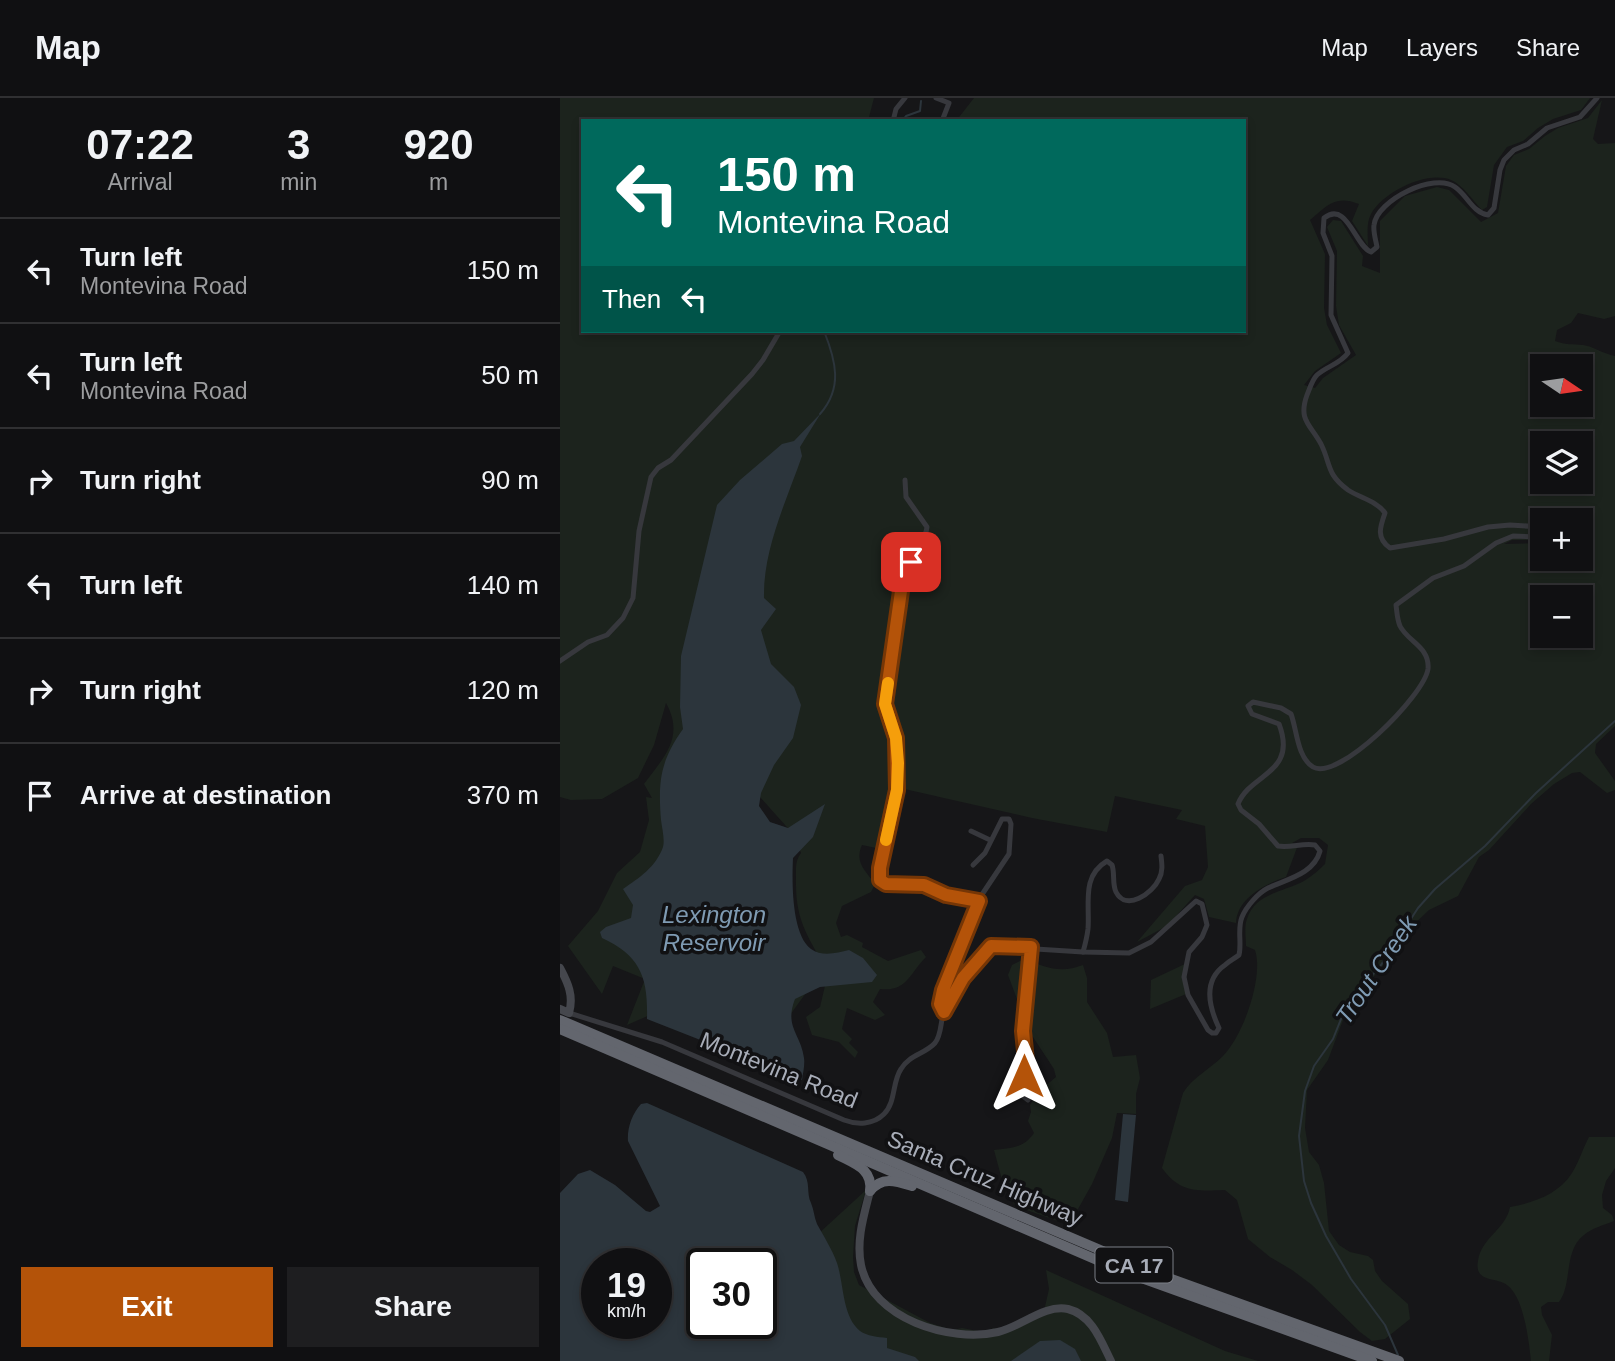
<!DOCTYPE html>
<meta charset="utf-8">
<style>
:root{--surface:#101012;--page:#1e1e20;--text:#f1f3f6;--muted:#9c9d9f;--line:#303032;--accent:#b45309}
body{margin:0;font-family:Arial,sans-serif;background:var(--page);color:var(--text);height:100vh;display:flex;flex-direction:column;font-size:26px;white-space:nowrap}
*{box-sizing:border-box;margin:0}
p{font-size:23px;color:var(--muted)}
.icon{flex:none;width:38px;height:38px;fill:none;stroke:currentColor;stroke-width:2;stroke-linecap:round;stroke-linejoin:round}
.map{position:relative;flex:1;overflow:hidden}
.panel{display:flex;flex-direction:column;background:var(--surface);width:560px}
.panel>*{flex:none}
.banner{position:absolute;left:21px;top:21px;width:665px;height:214px;border-radius:0px;box-shadow:0 4px 10px #0003,0 0 0 2px var(--line);background:#00695c;color:#fff;overflow:hidden}
.needle{width:46px;rotate:103deg}
.fabs{position:absolute;left:970px;top:256px;display:grid;gap:14px}
.fabs a{display:grid;place-items:center;width:63px;height:63px;border-radius:0px;background:var(--surface);box-shadow:0 4px 10px #0003,0 0 0 2px var(--line);font-size:35px}
.speed{position:absolute;left:21px;top:1150px;display:flex;gap:14px;font-size:35px;font-weight:700;text-align:center}
.speed>*{display:grid;place-content:center;width:91px;height:91px;border-radius:50%;background:var(--surface);box-shadow:0 4px 10px #0003,0 0 0 2px var(--line);line-height:1}
.speed small{font-size:18px;font-weight:400}
.speed .limit{border:4px solid #111;border-radius:10px;background:#fff;color:#111}
.pin{position:absolute;display:grid;place-items:center;width:60px;height:60px;color:#fff;margin:-30px;border-radius:14px;box-shadow:0 4px 10px #0006}
.me{position:absolute;width:77px;margin:-38px;rotate:0deg;stroke-linejoin:round;filter:drop-shadow(0 0 5px #0008)}
.turn{display:flex;align-items:center;gap:24px;height:147px;padding:0 21px;font-size:32px}
.turn .icon{width:91px;height:91px;stroke-width:2.5}
.turn b{display:block;font-size:49px;line-height:60px}
.then{display:flex;align-items:center;height:66px;padding:0 21px;background:#0003;gap:14px;font-size:26px}
.eta{display:flex;justify-content:space-evenly;align-items:center;height:119px;text-align:center}
.eta b{font-size:42px;font-weight:800;line-height:49px}
.primary-button{display:flex;gap:14px;margin-top:auto;padding:14px 21px}
.primary-button a{flex:1;height:80px;border-radius:0px;background:var(--accent);color:#fff;font-size:28px;font-weight:800;line-height:80px;text-align:center}
.primary-button a+a{background:var(--page);color:var(--text)}
ul{padding:0;list-style:none}
li{display:flex;align-items:center;gap:21px;height:105px;padding:0 21px;border-top:2px solid var(--line)}
li div{flex:1}
li b{display:block;font-size:26px}
li em{font-style:normal}
header{display:flex;align-items:center;gap:42px;box-sizing:border-box;height:98px;padding:0 35px;background:var(--surface);border-bottom:2px solid var(--line)}
header strong{font-size:33px}
nav{display:flex;gap:38px;margin-inline-start:auto;font-size:24px}
main{display:flex;flex:1;min-height:0}
.map>svg:first-child{display:block}
.green{fill:#1c231d;fill-rule:evenodd}
.water{fill:#2c353c;fill-rule:evenodd}
.lines{fill:none;stroke-linecap:round;stroke-linejoin:round}
.stream{stroke:#2c353c;stroke-width:2}
.street{stroke:#37383d;stroke-width:5}
.secondary{stroke:#45474d;stroke-width:8}
.highway{stroke:#63666e;stroke-width:10}
.route-casing{stroke:#753606;stroke-width:18}
.route{stroke:#b45309;stroke-width:12}
.slow{stroke:#f59e0b;stroke-width:12}
.labels{text-anchor:middle;dominant-baseline:central;stroke-width:7;stroke-linejoin:round;paint-order:stroke}
.shield{fill:#111113;stroke:#7b7e86;stroke-width:2}
.shield-label{font-size:21px;font-weight:bold;fill:#a8adb8}
.street-label{font-size:23px;fill:#a8adb8;stroke:#111113}
.water-label{font-size:24px;font-style:italic;fill:#7f9bb3;stroke:#111113}
</style>
<header>
<strong>Map</strong>
<nav><a>Map</a><a>Layers</a><a>Share</a></nav>
</header>
<main>
<section class="panel">
<div class="eta">
<div><b>07:22</b><p>Arrival</p></div>
<div><b>3</b><p>min</p></div>
<div><b>920</b><p>m</p></div>
</div>
<ul>
<li><svg class="icon" aria-label="left" viewBox="0 0 24 24"><path d="M17 20v-9H6M10 6l-5 5 5 5"/></svg><div><b>Turn left</b><p>Montevina Road</p></div><em>150 m</em></li>
<li><svg class="icon" aria-label="left" viewBox="0 0 24 24"><path d="M17 20v-9H6M10 6l-5 5 5 5"/></svg><div><b>Turn left</b><p>Montevina Road</p></div><em>50 m</em></li>
<li><svg class="icon" aria-label="right" viewBox="0 0 24 24"><path d="M7 20v-9h11M14 6l5 5-5 5"/></svg><div><b>Turn right</b></div><em>90 m</em></li>
<li><svg class="icon" aria-label="left" viewBox="0 0 24 24"><path d="M17 20v-9H6M10 6l-5 5 5 5"/></svg><div><b>Turn left</b></div><em>140 m</em></li>
<li><svg class="icon" aria-label="right" viewBox="0 0 24 24"><path d="M7 20v-9h11M14 6l5 5-5 5"/></svg><div><b>Turn right</b></div><em>120 m</em></li>
<li><svg class="icon" aria-label="arrive" viewBox="0 0 24 24"><path d="M6 21V4h12l-3 4 3 4H6"/></svg><div><b>Arrive at destination</b></div><em>370 m</em></li>
</ul>
<div class="primary-button"><a>Exit</a><a>Share</a></div>
</section>
<div class="map">
<svg width="1055" height="1263" viewBox="0 0 1055 1263">
<rect width="100%" height="100%" fill="#161618"/>
<g class="green">
<path d="M0,0H314L308,23H23V233H684V23H396L414,0H1030L1021,12L993,21L978,30L963,43L947,49L934,67L927,109L922,112C913,103 903,87 891,82C867,72 823,94 811,116C806,125 808,138 808,148L792,123L799,106C775,97 768,107 750,122L765,156L764,210L767,227L781,255L755,273L744,287L755,290L763,280L796,257L779,227L776,208L777,153L767,129L773,122L781,123L803,158L802,168L820,175V123L845,98L877,89L889,92L921,124L938,115L946,68L954,57L969,51L985,38L998,30L1028,20L1042,2L1033,41L1038,46L1055,45V218L1044,221L1018,215L1011,225L997,232L995,243C1006,247 1012,246 1023,247C1032,248 1044,256 1055,258V628L1036,646L1035,655L1055,683V692L1047,695L1020,674L1012,675L994,686L971,706L929,752L919,759L898,798L869,812L847,833L824,867L789,906L768,962L747,992L745,1030L749,1054L759,1067L764,1085L769,1133L779,1147L790,1154L808,1158L813,1162L815,1173L822,1183L848,1206L850,1221L825,1241L812,1243L800,1234L752,1187L732,1172L710,1159L688,1141L677,1102L665,1092C637,1093 620,1095 602,1070L623,995C633,979 650,971 663,958C683,938 704,879 695,852L686,848C686,840 684,828 687,821C695,795 724,794 744,783C752,778 759,772 765,766L768,747L759,740H741L732,745L738,747L726,779C705,786 677,800 676,825L649,819L644,801L635,797L607,828L577,844L625,788L642,782L648,769L645,728L616,721L622,712L555,698L547,734L472,720L340,690L321,751L302,747C294,765 306,773 315,786L311,794L282,808L276,825L281,839L287,837L303,845L302,849L328,863L361,852L366,859C349,876 347,894 320,891L313,904L325,917L315,922L287,910L282,931L292,941L289,945L298,954L295,960L279,944L252,937L246,919L260,909L268,875C249,839 235,825 236,781C236,771 235,763 241,755L234,737L192,690L180,655L238,850L259,877L230,917L199,869L67,927L85,881L53,868L42,896L8,848L38,813L57,775L80,754L89,722L86,699L92,700L84,686C104,659 125,639 106,605L94,647L78,680L42,701L11,702L0,699ZM982,268H1020V306H982ZM982,345H1020V383H982ZM982,422H1020V460H982V445L944,446L952,442H982ZM982,499H1020V537H982Z"/>
<path d="M466,860C485,871 503,875 523,867L527,880V904L547,935L553,959L576,957L580,980L576,996V1016L557,1015L552,1040L532,1086L513,1120L512,1128L455,1108L442,1082L434,1052C451,1050 464,1050 474,1035L468,1023L471,1014L470,1007L478,994L496,979L494,971L469,933L448,877L452,867Z"/>
<path d="M627,865L626,896L590,911L591,882Z"/>
<path d="M1029,1039H1055V1070L1046,1083L1042,1097L1043,1110L1052,1117L1054,1123C1044,1127 1032,1130 1024,1137C1003,1153 1013,1185 999,1204H988L981,1209L982,1217L992,1237L989,1263H971C969,1244 964,1199 947,1187C937,1179 914,1185 918,1163C921,1140 946,1131 950,1109C973,1105 999,1096 1012,1075C1019,1064 1023,1050 1029,1039Z"/>
<path d="M306,1092L295,1128L293,1159L294,1174L299,1187L370,1225L392,1232L402,1230L423,1234L434,1230L436,1233L484,1213L489,1191L486,1172L665,1253L698,1263H210L232,1160Z"/>
</g>
<g class="water">
<path d="M261,315L240,349L242,358C226,404 203,451 204,500L216,511L201,532L211,566L234,589L241,607L233,640L214,667L201,695L199,708L210,724L228,730L265,706L253,739L233,760C232,782 231,836 251,851C262,859 277,855 289,852L303,860L317,877L312,884L260,889L235,901C224,929 241,936 244,960C245,967 243,975 242,982L87,921C88,880 81,858 42,840L40,834L46,829L71,820L73,807L63,791C79,780 96,769 103,749C105,742 102,730 101,722C98,684 100,663 123,631L120,609L121,558L157,407L180,382L222,346L234,343Z"/>
<path d="M87,1005L243,1074C251,1084 246,1095 251,1105C254,1112 254,1119 257,1126C264,1139 272,1151 277,1165C284,1186 282,1218 300,1233C307,1238 318,1239 327,1240V1250L355,1259L359,1263H0V1095L18,1076L30,1072L55,1087L86,1113L90,1114L100,1108L68,1043C67,1030 72,1016 81,1006ZM37,1166H96V1225H37ZM142,1166H201V1225H142Z"/>
<path d="M563,1016L576,1017L568,1104L555,1102Z"/>
<path d="M500,1242L515,1251L521,1263H451L480,1243Z"/>
</g>
<g class="lines">
<g class="stream">
<path d="M342,23L346,18L360,13L361,3"/>
<path d="M260,316C283,290 276,263 264,233"/>
<path d="M838,1257L825,1227L791,1181L766,1138L751,1105L744,1083L739,1038L745,993L754,968L773,941L787,906L821,867L858,810L875,791L925,748L976,695L1055,623"/>
</g>
<g class="street">
<path d="M376,0L389,5L382,23"/>
<path d="M333,23L336,11L345,0"/>
<path d="M345,382L346,399L367,429L366,434L343,479L326,593C323,615 335,625 337,645C340,692 330,725 320,770V782L326,786L364,787L386,797L419,803"/>
<path d="M982,429L950,427L928,429L884,441L830,450C816,440 820,429 825,415C817,403 800,400 788,392C766,376 771,366 761,346C750,326 738,322 747,297C750,290 752,282 757,277C767,268 780,266 788,255L771,217L772,158L763,135L764,120C787,102 795,148 811,154L817,149C816,143 813,134 814,127C817,102 874,74 895,89C908,98 912,114 928,117L934,110L940,72L944,62L954,52L968,46L987,30L1020,19L1037,0"/>
<path d="M0,563L28,544L47,537L63,520L73,500L79,433L91,379L98,370L111,362L192,276L203,262L220,233"/>
<path d="M411,733L430,742"/>
<path d="M523,854C525,847 527,839 528,831C530,807 521,778 547,763L552,767C555,775 552,786 556,794C566,814 593,795 599,781C603,774 602,766 601,758"/>
<path d="M384,914L380,906L383,892L409,827L421,798L449,756L451,726L449,721H442L425,755L413,767"/>
<path d="M9,915L102,944L284,1022C297,1027 313,1027 324,1016C336,1004 332,984 341,971C349,957 365,956 375,945C382,936 380,924 384,914C393,888 414,868 431,848L523,854L569,855L591,844L636,803L642,806L647,827L642,839L629,854L624,879L628,897L648,932L652,935H656L659,930C649,909 642,883 665,867C669,863 674,861 679,857C682,845 677,831 682,819C686,809 698,795 708,790C727,781 754,776 760,753L755,747C742,745 731,750 718,748L699,726L681,712L678,706C690,675 738,676 719,626L692,616L688,608L693,604L721,610L731,616C737,632 737,659 753,669C778,684 864,598 868,571C870,549 848,544 840,528C837,521 837,514 836,507L873,480L904,468L936,445L953,438L982,439"/>
<path d="M468,1002L463,998L466,963L463,933L471,849"/>
</g>
<g class="secondary">
<path d="M0,870C8,885 14,898 9,915L0,911"/>
<path d="M310,1093C304,1117 296,1142 301,1167C312,1221 390,1245 438,1234C461,1229 484,1206 508,1211C532,1217 541,1243 551,1263"/>
</g>
<g class="highway">
<path d="M0,922L592,1174L839,1263"/>
<path d="M0,931L565,1174L812,1263"/>
<path d="M278,1057C295,1066 313,1071 310,1093"/>
<path d="M310,1093C322,1078 336,1083 352,1088"/>
</g>
</g>
<g class="lines">
<g class="route-casing">
<path id="route" d="M351,464L343,479L325,606L336,640L337,692L320,770V782L326,786L364,787L386,797L419,803L383,892L380,906L384,914L403,880L431,848L471,849L463,933L466,963L464,978"/>
</g>
<use href="#route" class="route"/>
<path class="slow" d="M326,742L337,692L338,665L336,640L325,606L328,585"/>
</g>
<g class="labels">
<rect class="shield" x="535.5" y="1149.5" width="77" height="35" rx="5"/>
<g class="shield-label">
<text x="574" y="1167">CA 17</text>
</g>
<g class="street-label">
<text transform="translate(219 972) rotate(22)">Montevina Road</text>
<text transform="translate(425 1080) rotate(23)">Santa Cruz Highway</text>
</g>
<g class="water-label">
<text x="154" y="816">Lexington<tspan x="154" dy="28">Reservoir</tspan></text>
<text transform="translate(816 872) rotate(-56)">Trout Creek</text>
</g>
</g>
</svg>
<div class="fabs">
<a><svg class="needle" viewBox="-14 -14 28 28"><path d="M0-13l5 13h-10z" fill="#e53935"/><path d="M0 13l5-13h-10z" fill="#9c9d9f"/></svg></a>
<a><svg class="icon" aria-label="layers" viewBox="0 0 24 24"><path d="M12 4l9 5-9 5-9-5zM3 14l9 5 9-5"/></svg></a>
<a>+</a>
<a>−</a>
</div>
<div class="speed"><div>19<small>km/h</small></div><div class="limit">30</div></div>
<div class="pin" style="left:351px;top:464px;background:#d93025"><svg class="icon" aria-label="arrive" viewBox="0 0 24 24"><path d="M6 21V4h12l-3 4 3 4H6"/></svg></div>
<svg class="me" style="left:464px;top:978px" viewBox="-20 -20 40 40"><path d="M0-17L14 15 0 8-14 15z" fill="#b45309" stroke="#fff" stroke-width="4"/></svg>
<div class="banner">
<div class="turn"><svg class="icon" aria-label="left" viewBox="0 0 24 24"><path d="M17 20v-9H6M10 6l-5 5 5 5"/></svg><div><b>150 m</b>Montevina Road</div></div>
<div class="then">Then<svg class="icon" aria-label="left" viewBox="0 0 24 24"><path d="M17 20v-9H6M10 6l-5 5 5 5"/></svg></div>
</div>
</div>
</main>
